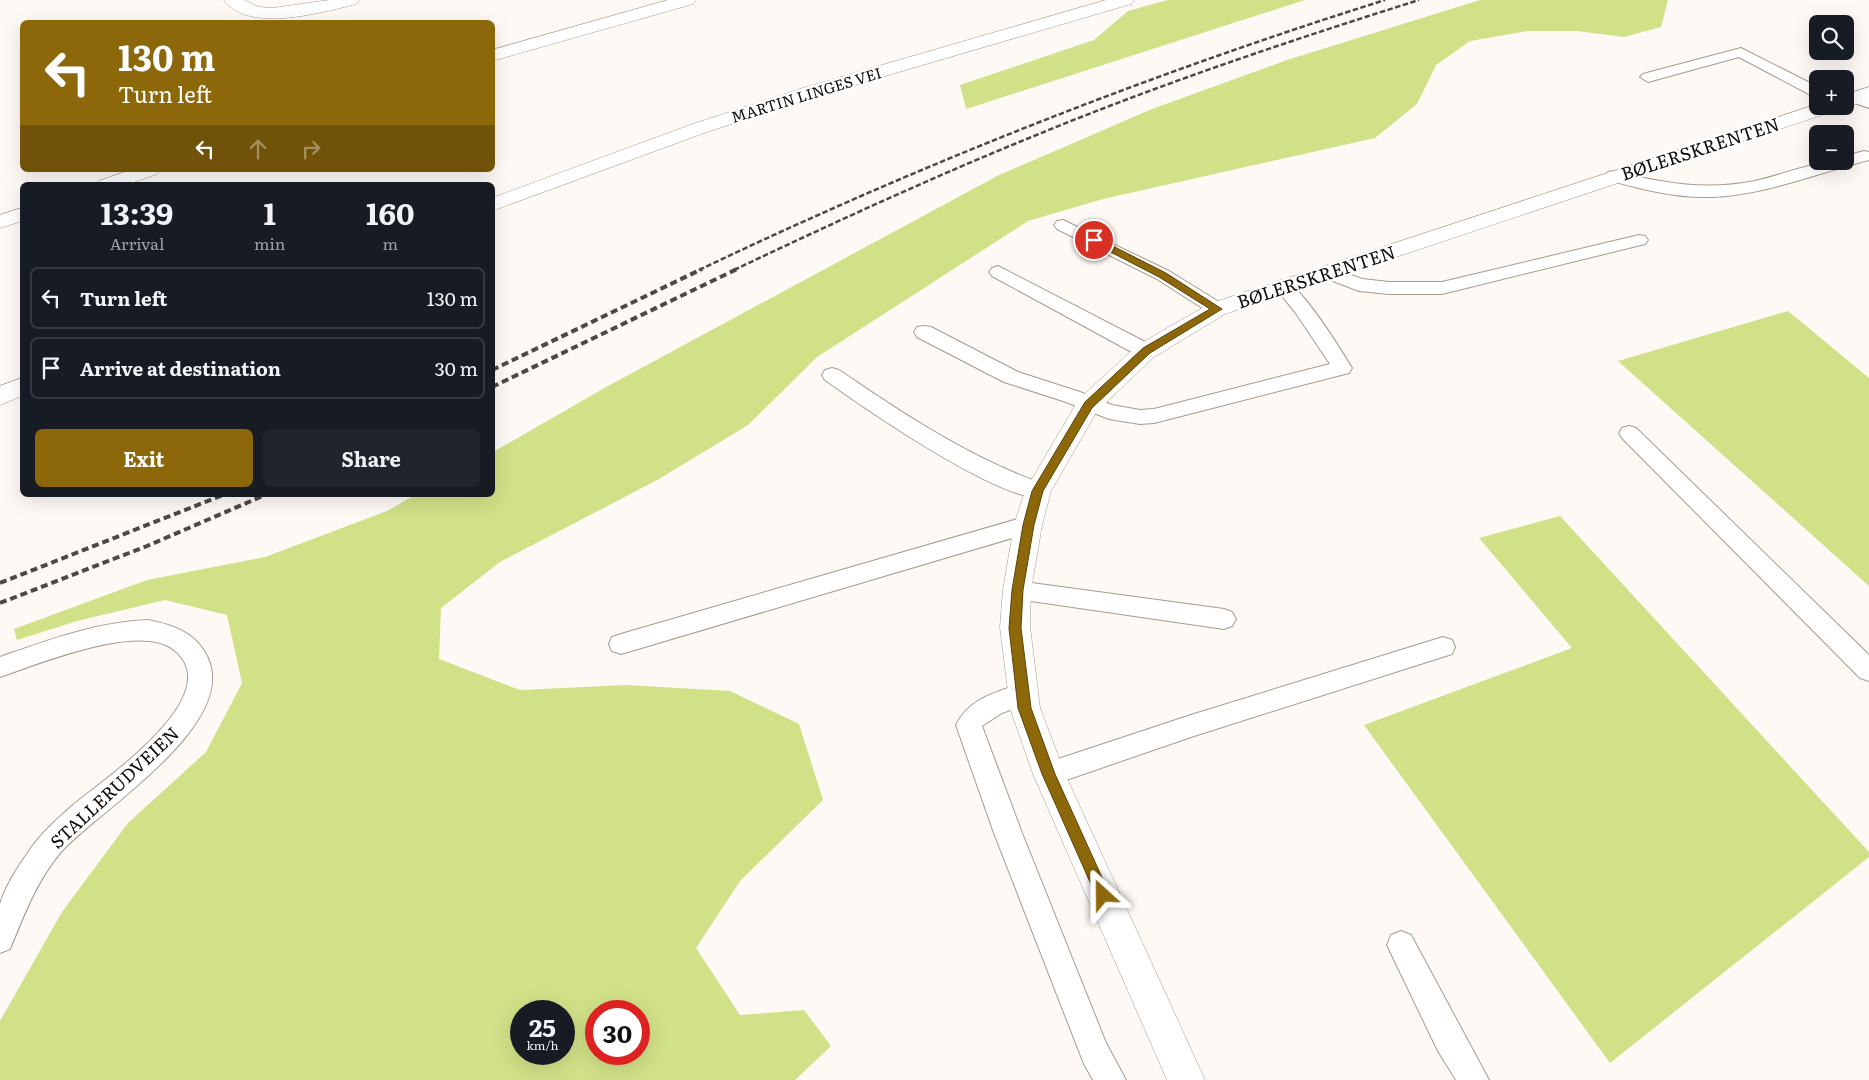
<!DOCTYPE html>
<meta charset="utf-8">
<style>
:root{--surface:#171b24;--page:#20242c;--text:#f1f3f6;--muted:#9ea1a6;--line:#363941;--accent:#8d680b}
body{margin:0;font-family:Literata,serif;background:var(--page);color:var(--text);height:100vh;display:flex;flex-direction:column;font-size:19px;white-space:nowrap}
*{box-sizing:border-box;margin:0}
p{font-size:16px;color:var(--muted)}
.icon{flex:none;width:28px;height:28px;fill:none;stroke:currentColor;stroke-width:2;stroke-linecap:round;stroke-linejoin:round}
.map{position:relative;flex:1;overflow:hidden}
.details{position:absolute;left:20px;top:182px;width:475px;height:315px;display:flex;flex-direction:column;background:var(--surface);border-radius:8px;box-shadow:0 5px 20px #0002}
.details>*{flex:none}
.top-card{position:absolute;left:20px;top:20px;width:475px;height:152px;border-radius:8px;box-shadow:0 5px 20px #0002;background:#8d680b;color:#fff;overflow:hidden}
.buttons{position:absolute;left:1809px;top:15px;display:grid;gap:10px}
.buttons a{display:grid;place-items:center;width:45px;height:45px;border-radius:8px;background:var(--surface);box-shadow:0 5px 20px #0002;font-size:25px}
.speed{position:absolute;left:510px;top:1000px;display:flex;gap:10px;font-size:25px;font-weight:700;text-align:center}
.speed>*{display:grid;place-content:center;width:65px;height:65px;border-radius:50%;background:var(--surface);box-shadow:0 5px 20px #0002;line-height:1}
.speed small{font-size:12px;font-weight:400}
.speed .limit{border:8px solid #d22;background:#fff;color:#111}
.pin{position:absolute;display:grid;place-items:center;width:42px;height:42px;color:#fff;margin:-21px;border:2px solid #fff;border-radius:50%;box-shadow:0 1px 5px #0007}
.me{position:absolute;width:55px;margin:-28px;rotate:336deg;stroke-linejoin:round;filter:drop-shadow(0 0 4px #0008)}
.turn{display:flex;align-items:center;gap:18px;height:105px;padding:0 15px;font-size:22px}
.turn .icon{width:65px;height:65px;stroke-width:2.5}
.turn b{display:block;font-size:35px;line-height:42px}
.lanes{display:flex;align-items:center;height:48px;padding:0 15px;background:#0003;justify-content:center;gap:25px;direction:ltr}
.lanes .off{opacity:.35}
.eta{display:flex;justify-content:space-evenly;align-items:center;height:85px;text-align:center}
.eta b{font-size:30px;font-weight:700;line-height:35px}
.button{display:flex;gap:10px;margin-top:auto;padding:10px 15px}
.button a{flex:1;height:58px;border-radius:8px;background:var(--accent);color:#fff;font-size:20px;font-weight:700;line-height:58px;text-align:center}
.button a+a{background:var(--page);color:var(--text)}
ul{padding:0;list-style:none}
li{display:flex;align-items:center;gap:15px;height:62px;margin:0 10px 8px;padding:0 5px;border:2px solid var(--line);border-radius:8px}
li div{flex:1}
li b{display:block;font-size:19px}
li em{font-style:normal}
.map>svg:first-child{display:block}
.green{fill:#d1e188;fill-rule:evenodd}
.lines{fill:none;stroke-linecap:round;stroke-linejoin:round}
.lane-casing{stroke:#a69b90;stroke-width:2}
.street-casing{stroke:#a69b90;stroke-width:1}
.secondary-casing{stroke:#a69b90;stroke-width:1}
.lane{fill:#fff;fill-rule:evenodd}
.street{fill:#fff;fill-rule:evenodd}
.secondary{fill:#fff;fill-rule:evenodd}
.rail-far1{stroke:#4c4844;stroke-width:2.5;stroke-dasharray:5.5 2.5;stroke-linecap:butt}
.rail{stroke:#4c4844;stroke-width:4;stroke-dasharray:7 4;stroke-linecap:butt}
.route{fill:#8d680b;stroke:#5c4407}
.labels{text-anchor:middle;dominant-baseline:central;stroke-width:5;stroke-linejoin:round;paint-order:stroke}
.far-street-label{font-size:15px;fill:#0f0b07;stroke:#fff}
.street-label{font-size:18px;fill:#0f0b07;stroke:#fff}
</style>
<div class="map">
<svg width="1869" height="1080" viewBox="0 0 1869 1080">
<rect width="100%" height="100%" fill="#fef9f4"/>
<g class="green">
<path d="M1168,0H1305L966,109L960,85L1094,40L1128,11Z"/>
<path d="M1480,0H1668L1661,27L1624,37L1577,31H1528L1470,41L1436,65L1417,104L1375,138L1103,199L1028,221L817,357L748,425L659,479L500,562L441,608L439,659L520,690L626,685L730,691L799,724L823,800L740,881L696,948L740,1015L804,1010L831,1046L795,1080H0V1021L62,912L128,823L206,752L242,683L227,615L165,600L77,621L17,640L14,629L147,580L265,557L387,511L415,495H492L493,452L608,386L999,175L1152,109L1287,60ZM564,1011V1054H521V1011ZM639,1011V1054H596V1011Z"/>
<path d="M1788,311L1869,378V586L1618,361Z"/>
<path d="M1560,516L1869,852V857L1610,1063L1364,725L1572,648L1479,538Z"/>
</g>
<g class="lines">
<g class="lane-casing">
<g id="lane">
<path d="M1741,48L1818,87V99L1739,57L1648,82L1640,77L1643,74Z"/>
<path d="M1854,93L1869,98V108L1849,101L1846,98Z"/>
<path d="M1864,151L1869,152V160C1817,173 1763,196 1709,197C1675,198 1641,189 1608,180L1606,176L1608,172L1614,171C1662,183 1705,191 1755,181C1785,174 1814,161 1845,161V156Z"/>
<path d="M1063,220L1169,271L1224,305L1226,309L1224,313L1217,315L1210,313L1157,279L1057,229L1054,225L1057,221Z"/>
<path d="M1639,235L1645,236L1648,240L1645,244L1442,294H1389L1359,291L1320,276L1317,272L1320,268H1332L1362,279L1389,282H1442Z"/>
<path d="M998,266L1153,346L1156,351L1153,356L1146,358L1139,356L992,276L989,272L992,268Z"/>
<path d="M1283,280C1301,285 1341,350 1352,368L1349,373L1154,423L1140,424L1109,419L1066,402L1004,382L917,337L914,332L917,327L924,326L931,327L1018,372L1080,392L1112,405L1140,410L1154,409L1330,364L1295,312L1274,286L1276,282Z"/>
<path d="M832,368L839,370C905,415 970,458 1046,485L1049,491L1046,497C1008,508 860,405 825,380L822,375L825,370Z"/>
<path d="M1629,426L1636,428L1869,655V681L1860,678L1622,438L1619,433L1622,428Z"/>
<path d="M1028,516L1036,519L1039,525L1036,531L621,654L612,651L609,644L612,637L621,634Z"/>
<path d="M1017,581L1224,609L1232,612L1236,619L1232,626L1224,629L1017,599L1009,597L1005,590L1009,583Z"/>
<path d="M148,620C173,625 195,632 207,656C241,724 99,810 61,852C37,880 24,915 10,949L0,953C0,938 0,919 0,904C5,887 17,868 27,854C39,835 56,820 73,805C103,780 230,695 174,650C139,622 39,664 0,677V657C49,640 96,622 148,620Z"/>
<path d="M1443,637L1452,640L1455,647L1452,654L1191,737L1049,786L1040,782L1036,774L1040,766L1049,762L1191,715Z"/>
<path d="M1023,683L1032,686L1035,694L1032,702L1002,713L982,726L1022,833L1106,1043L1126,1080H1093L1084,1064L994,833L956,725C969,698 997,692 1023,683Z"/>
<path d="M1401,931L1411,935L1489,1080H1456L1438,1051L1387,945L1391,935Z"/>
</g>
</g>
<g class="street-casing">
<g id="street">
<path d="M224,0H244L259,7L273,8L330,0H359L356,4C324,12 248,34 224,0Z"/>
<path d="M1106,0H1134L1131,4L817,96L704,133L492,211V198L690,125L803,88Z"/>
<path d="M1869,87V99C1861,102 1852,106 1843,106H1845V95Z"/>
<path d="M1818,104V106H1839L1837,110L1225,314L1154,357L1097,411L1051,491L1042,525L1031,590L1030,627L1040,708L1065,774L1205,1080H1167L1033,774L1010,708L1000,627L1003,590L1014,525L1025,491L1079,399L1138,345L1209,304Z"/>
<path d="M22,378V396L0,405V386Z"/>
</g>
</g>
<g class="secondary-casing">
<g id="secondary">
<path d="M668,0H696L693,4L492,61V50Z"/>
<path d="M130,170H160L157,174L126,185H96L99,181Z"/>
<path d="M22,208V221L0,228V215Z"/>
</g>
</g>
<use href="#lane" class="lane"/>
<use href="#street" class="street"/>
<use href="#secondary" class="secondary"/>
<g class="rail-far1">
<path d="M699,270C921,164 1150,74 1385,0"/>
<path d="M734,270C833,223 933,177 1034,136C1160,84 1289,41 1419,0"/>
</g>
<g class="rail">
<path d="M492,370L702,269"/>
<path d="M492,387L737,269"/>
<path d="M0,583L223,495"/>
<path d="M0,603L147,546L265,495"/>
</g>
</g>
<path class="route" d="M1091,238H1097L1166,273L1222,309L1150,353L1092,408L1043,491L1034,525L1023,590L1021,628L1031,708L1055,774L1110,895L1108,900L1103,902L1098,900L1042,774L1018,708L1009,628L1012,590L1023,525L1032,491L1085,402L1143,348L1210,309L1159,277L1091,242Z"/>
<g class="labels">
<g class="far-street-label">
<text transform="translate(806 94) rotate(-17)">MARTIN LINGES VEI</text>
</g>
<g class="street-label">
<text transform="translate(1700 148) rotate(-18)">BØLERSKRENTEN</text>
<text transform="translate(1316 276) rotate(-18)">BØLERSKRENTEN</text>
<text transform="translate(114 787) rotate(-43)">STALLERUDVEIEN</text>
</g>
</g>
</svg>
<div class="buttons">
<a><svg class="icon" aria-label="search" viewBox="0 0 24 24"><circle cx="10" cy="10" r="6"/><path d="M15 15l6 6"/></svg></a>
<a>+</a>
<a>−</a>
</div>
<div class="speed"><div>25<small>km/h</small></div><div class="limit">30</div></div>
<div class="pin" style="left:1094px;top:240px;background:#d93025"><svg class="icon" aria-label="arrive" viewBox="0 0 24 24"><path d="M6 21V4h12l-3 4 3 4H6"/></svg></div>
<svg class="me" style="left:1103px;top:895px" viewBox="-20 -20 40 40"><path d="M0-17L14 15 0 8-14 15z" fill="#8d680b" stroke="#fff" stroke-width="4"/></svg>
<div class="top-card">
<div class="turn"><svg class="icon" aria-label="left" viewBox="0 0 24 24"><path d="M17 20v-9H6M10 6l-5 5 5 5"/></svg><div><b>130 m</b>Turn left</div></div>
<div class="lanes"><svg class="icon" aria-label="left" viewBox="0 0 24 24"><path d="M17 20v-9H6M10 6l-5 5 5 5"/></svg><svg class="icon off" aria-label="ahead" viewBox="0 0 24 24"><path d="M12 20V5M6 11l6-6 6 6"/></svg><svg class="icon off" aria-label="right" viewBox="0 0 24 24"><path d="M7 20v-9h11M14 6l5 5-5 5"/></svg></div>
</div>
<section class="details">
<div class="eta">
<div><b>13:39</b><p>Arrival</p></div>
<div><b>1</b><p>min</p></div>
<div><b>160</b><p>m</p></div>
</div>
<ul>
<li><svg class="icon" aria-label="left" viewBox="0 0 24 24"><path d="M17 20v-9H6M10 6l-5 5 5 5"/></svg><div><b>Turn left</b></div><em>130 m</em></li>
<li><svg class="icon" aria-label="arrive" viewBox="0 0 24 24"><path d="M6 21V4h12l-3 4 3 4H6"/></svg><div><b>Arrive at destination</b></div><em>30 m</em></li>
</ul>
<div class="button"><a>Exit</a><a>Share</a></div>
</section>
</div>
